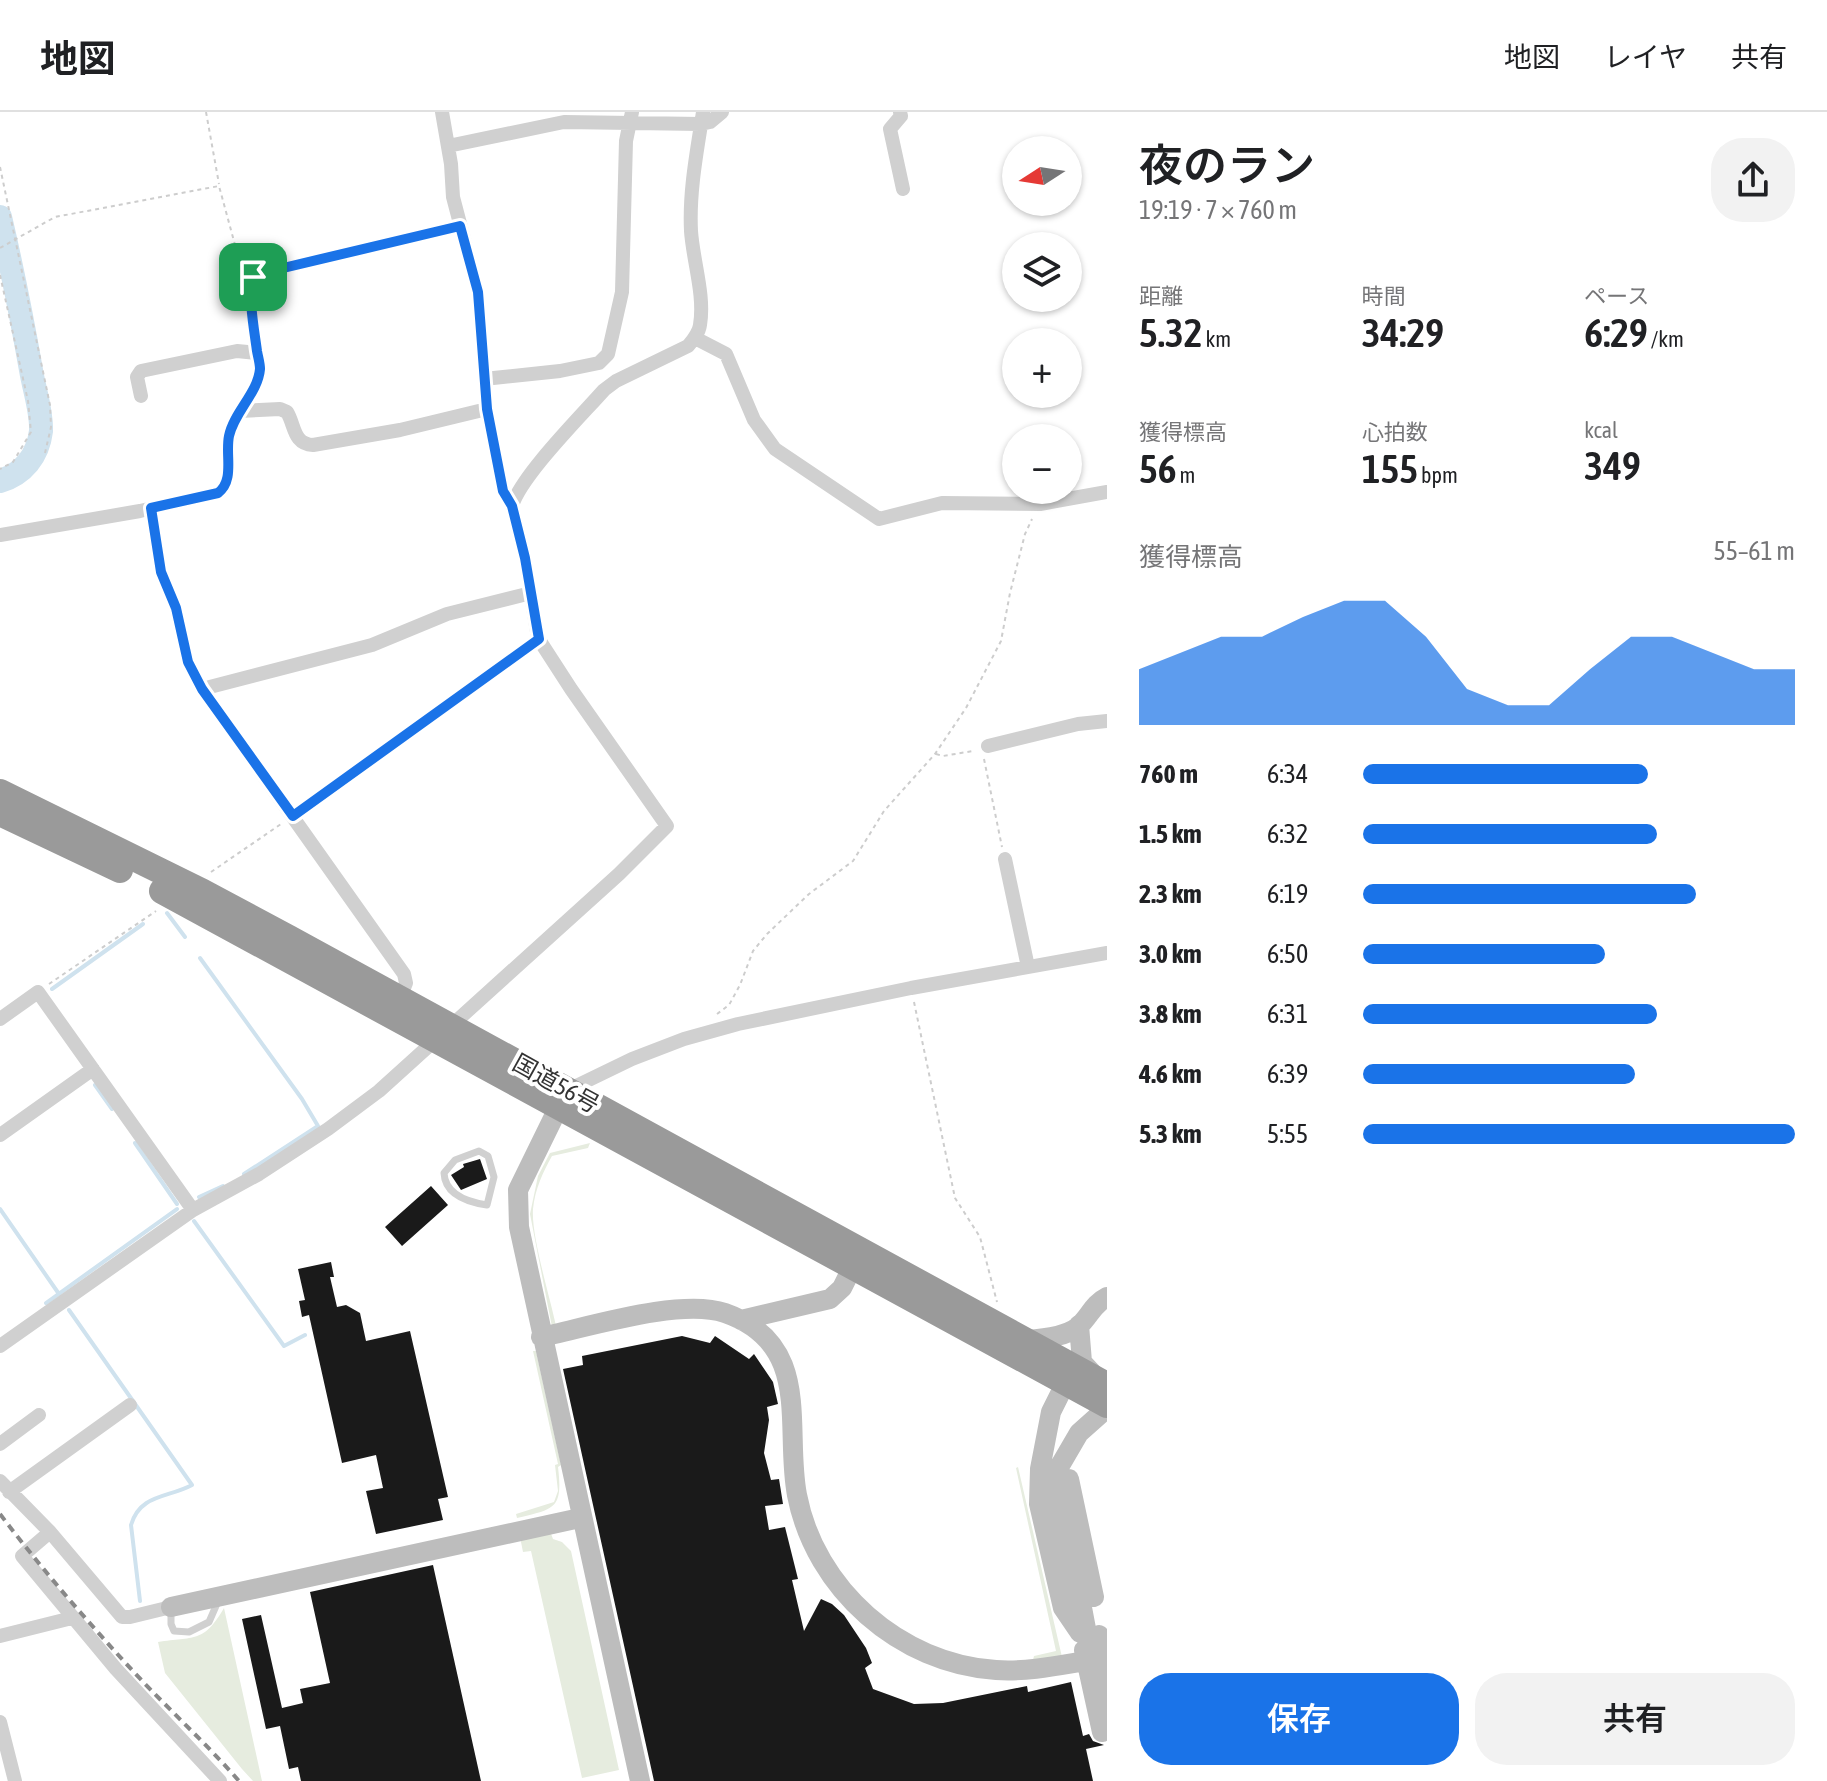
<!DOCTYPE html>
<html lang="ja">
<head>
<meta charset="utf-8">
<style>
  :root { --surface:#fff; --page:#f2f2f2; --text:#202124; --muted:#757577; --line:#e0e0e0; --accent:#1a73e8 }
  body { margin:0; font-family:"Asap Condensed","Noto Sans JP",sans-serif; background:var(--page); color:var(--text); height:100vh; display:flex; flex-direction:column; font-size:30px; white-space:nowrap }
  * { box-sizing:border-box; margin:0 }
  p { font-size:26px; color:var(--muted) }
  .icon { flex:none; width:44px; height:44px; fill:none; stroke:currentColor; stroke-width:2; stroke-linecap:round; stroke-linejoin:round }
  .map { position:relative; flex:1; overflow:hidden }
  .sheet { display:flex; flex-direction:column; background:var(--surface); width:720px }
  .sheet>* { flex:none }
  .needle { width:52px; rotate:258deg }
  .tools { position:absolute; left:1002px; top:24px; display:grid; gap:16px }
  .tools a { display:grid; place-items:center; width:80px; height:80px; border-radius:50%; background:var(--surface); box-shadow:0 2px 6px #0004; font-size:40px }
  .pin { position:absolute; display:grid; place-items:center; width:68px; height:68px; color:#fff; margin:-34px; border-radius:16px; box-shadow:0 4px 12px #0006 }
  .round { display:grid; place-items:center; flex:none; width:84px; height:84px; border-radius:32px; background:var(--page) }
  .summary { display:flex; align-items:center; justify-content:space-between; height:136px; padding:0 32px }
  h1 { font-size:44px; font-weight:600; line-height:60px }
  .metrics { display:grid; grid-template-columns:repeat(3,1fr); gap:12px; height:136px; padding:8px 32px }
  .metrics div { display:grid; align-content:center }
  .metrics b { font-size:40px; font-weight:600 }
  .metrics small { font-size:22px; font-weight:400 }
  .metrics p { font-size:22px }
  .chart { height:224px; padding:16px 32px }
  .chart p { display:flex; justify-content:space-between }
  .chart svg { width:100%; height:144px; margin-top:8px; fill:var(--accent); opacity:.7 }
  .primary-button { display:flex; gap:16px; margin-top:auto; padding:16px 32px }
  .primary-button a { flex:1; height:92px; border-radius:32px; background:var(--accent); color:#fff; font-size:32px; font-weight:600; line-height:92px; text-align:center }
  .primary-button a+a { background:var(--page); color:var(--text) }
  ul { padding:0 32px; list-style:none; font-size:26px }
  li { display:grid; grid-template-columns:128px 96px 1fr; align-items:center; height:60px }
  li i { height:20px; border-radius:10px; background:var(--accent) }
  header { display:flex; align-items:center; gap:48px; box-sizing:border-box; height:112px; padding:0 40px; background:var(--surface); border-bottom:2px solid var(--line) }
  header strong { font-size:38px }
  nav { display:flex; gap:44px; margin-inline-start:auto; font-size:28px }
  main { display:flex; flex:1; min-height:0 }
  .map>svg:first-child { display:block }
  .green { fill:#e6ecdf }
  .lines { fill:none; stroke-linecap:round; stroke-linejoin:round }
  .stream { stroke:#cfe2ee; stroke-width:4 }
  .river { stroke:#cfe2ee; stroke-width:24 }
  .building { fill:#1a1a1a }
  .path { stroke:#cdcdcd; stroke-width:2; stroke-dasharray:4 4; stroke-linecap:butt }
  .lane { stroke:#d0d0d0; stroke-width:7 }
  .street { stroke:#d0d0d0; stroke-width:14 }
  .secondary { stroke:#bdbdbd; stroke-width:20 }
  .highway { stroke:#9a9a9a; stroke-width:26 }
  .rail { stroke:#888; stroke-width:4; stroke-dasharray:8 6; stroke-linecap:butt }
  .route-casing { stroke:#fff; stroke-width:16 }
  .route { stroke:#1a73e8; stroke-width:10 }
  .labels { text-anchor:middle; stroke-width:8; stroke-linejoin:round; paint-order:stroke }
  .street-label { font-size:24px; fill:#333; stroke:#fff }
</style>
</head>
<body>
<header>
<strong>地図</strong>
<nav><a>地図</a><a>レイヤ</a><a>共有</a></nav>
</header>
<main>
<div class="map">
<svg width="1107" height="1669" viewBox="0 0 1107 1669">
  <rect width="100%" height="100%" fill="#fff"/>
  <path class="green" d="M590,1031L588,1036L552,1044C543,1060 535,1077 533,1097C531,1124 550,1185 556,1214L552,1215L530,1102L538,1064L550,1041Z
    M533,1239H536L561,1353L558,1355C563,1397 555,1397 517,1406L516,1402L554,1390L558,1379L555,1353L558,1352Z
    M1018,1355L1062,1545L1033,1548L1034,1544L1056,1539L1016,1356Z
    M550,1419L553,1427L562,1430L571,1439L619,1658L582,1666L531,1439L523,1440L520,1425Z
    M224,1496L262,1669H253L242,1657L165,1561L158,1530C194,1524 203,1532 224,1496Z"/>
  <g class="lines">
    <path class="stream" d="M167,801L185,825
      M200,846L302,987L318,1014L244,1062
      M52,877L143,812
      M95,973L112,997
      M135,1031L177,1092
      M199,1085L223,1074
      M0,1097L59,1182
      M194,1109L284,1234L305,1223
      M46,1191L177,1097
      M69,1198L192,1373C168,1386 140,1382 131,1413L140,1489"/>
    <path class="river" d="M0,105C12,156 22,207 31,258C34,277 42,300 41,319C38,344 23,362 0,369"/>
  </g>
  <path class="building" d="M480,1047L487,1067L461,1078L451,1063L464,1055L463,1052Z
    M431,1074L448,1093L402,1134L385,1115Z
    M331,1150L334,1165H330L337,1195L346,1193L360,1201L366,1229L410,1219L448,1385L438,1387L443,1408L376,1422L366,1379L383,1376L376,1343L342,1351L309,1203L302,1205L299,1189L305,1188L298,1157Z
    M682,1224L710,1231L715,1224L749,1247L754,1242L773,1270L778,1292L767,1295L769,1308L764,1341L771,1368L779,1367L783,1392L765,1394L769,1418L785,1415L798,1467L792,1468L804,1519L821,1487L832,1492L844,1503L866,1536L872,1551L865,1556L873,1577L914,1592L943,1591L1027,1574L1028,1580L1071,1570L1083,1624L1089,1622L1093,1629L1104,1633L1086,1637L1093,1669H654L563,1257L583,1253L582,1244Z
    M433,1453L481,1669H301L298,1655L289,1657L280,1614L266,1617L242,1507L261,1503L282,1596L303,1591L300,1577L330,1571L310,1480Z"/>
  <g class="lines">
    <path class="path" d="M206,0L219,72
      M0,55L50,293L51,315L45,341
      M0,136L55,105L219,74L241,155
      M0,163L28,289L31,320L13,350L0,357
      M936,642L943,644L973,639
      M984,647L1002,735
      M303,697L528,535
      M211,760L281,712
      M49,872L156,799
      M914,890L955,1086L980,1125L997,1190
      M717,902L729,893L740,873L753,839L767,822L809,782L853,749L884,699L935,642L966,596L1001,529L1010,481L1025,422L1032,407"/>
    <path class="lane" d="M479,1039L488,1044L494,1065L487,1093C467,1090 445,1083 444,1061L455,1048Z
      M171,1496V1512L174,1519L189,1520L209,1510L219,1487"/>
    <path class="street" d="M900,0L901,4L890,17L903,77
      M448,34L564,10L701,12L710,10L722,0
      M695,226L726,242L754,308L775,337L879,407L942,391L1040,392L1107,380
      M484,267L560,259L599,251L608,242L622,180L626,29L632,0
      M141,284L137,265L141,259L237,239L257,241
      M240,299L280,297L287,300C295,313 293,332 313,333L400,318L487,297
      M512,394C521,364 581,304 604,278L616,269L688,234C693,228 699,221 700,213C705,183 693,149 691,119C689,79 697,39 703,0
      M151,396L161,460L176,496L188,550L202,577L404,862L406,871L399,889
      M0,423L140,399L218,381C235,369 224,338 231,318C237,297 258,279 260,257C260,251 258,245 257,239C254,216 249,188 253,165L258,162L460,114
      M202,577L372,533L447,502L531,481
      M988,634L1078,612L1107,609
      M1005,747L1028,855
      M0,907L38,880L193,1098
      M568,978L632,947L684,927L738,912L911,876L1107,841
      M0,1023L93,957
      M0,1234L193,1098L259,1062L328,1017L379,979L619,762L667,714L571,577L538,526L525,446L512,394L503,379L487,297L478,180L453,85L451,52L442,0
      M0,1332L39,1303
      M0,1369L50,1420L122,1505H130L171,1495
      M9,1380L130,1293
      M50,1420L22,1444L116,1557L220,1669
      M0,1524L72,1506
      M0,1610L15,1669"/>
    <path class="secondary" d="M565,982L518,1078L519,1115L640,1669
      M741,1208L830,1187L842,1176L852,1156
      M1079,1213L1082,1250L1095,1264
      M541,1225C589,1215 680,1186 725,1201C814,1232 784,1315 797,1383C815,1477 900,1552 996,1558C1026,1560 1056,1554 1086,1549L1091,1545L1090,1538L1071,1437
      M1027,1228C1043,1227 1066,1225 1079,1214C1090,1204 1093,1192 1107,1185
      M1065,1272L1051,1300L1040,1357L1039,1392L1063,1496L1080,1521
      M1069,1367L1094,1485
      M1066,1455L1056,1392L1055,1373L1058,1357L1079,1321L1107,1296
      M171,1495L580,1406
      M1099,1523L1103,1543L1107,1589
      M1084,1538L1102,1620"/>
    <path class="highway" d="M0,680L203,780L289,826L1107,1273
      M0,701L120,758
      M162,779L1107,1293"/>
    <path class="rail" d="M0,1402C41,1456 86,1508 132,1558C167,1596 205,1630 239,1669"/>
  </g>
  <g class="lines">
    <g class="route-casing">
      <path id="route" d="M460,114L478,180L487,297L503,379L512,394L525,446L539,527L293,704L202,577L188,550L176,496L161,460L151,396L218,381C235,368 225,343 229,324C234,300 258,281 260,257C260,251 258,245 257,239C254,216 248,187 253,165L258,162Z"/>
    </g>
    <use href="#route" class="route"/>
  </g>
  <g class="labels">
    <g class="street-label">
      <text transform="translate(556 972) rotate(29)" y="8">国道56号</text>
    </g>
  </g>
</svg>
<div class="tools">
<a><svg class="needle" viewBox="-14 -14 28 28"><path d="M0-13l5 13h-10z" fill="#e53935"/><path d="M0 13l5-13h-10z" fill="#757577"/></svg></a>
<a><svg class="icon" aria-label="layers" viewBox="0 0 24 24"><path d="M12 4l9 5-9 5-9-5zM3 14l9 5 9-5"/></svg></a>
<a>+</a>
<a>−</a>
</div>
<div class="pin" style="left:253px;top:165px;background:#1e9e55"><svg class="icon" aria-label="arrive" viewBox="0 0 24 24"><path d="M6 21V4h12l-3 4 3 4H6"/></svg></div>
</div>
<section class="sheet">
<div class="summary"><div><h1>夜のラン</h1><p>19:19 · 7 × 760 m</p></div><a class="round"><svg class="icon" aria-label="share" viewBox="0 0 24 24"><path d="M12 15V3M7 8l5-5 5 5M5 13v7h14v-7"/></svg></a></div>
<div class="metrics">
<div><p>距離</p><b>5.32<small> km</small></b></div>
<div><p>時間</p><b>34:29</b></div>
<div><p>ペース</p><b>6:29<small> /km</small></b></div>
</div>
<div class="metrics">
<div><p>獲得標高</p><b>56<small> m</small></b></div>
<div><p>心拍数</p><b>155<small> bpm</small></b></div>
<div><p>kcal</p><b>349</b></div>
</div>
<div class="chart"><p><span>獲得標高</span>55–61 m</p>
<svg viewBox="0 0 160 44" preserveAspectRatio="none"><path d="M0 44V27L10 22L20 17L30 17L40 11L50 6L60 6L70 17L80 33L90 38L100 38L110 27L120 17L130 17L140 22L150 27L160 27V44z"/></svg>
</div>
<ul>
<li><b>760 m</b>6:34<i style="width:66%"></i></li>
<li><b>1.5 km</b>6:32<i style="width:68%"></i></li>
<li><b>2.3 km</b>6:19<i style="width:77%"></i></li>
<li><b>3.0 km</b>6:50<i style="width:56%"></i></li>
<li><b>3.8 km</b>6:31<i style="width:68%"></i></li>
<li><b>4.6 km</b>6:39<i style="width:63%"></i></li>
<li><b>5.3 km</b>5:55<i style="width:100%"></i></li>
</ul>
<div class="primary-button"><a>保存</a><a>共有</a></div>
</section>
</main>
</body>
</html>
